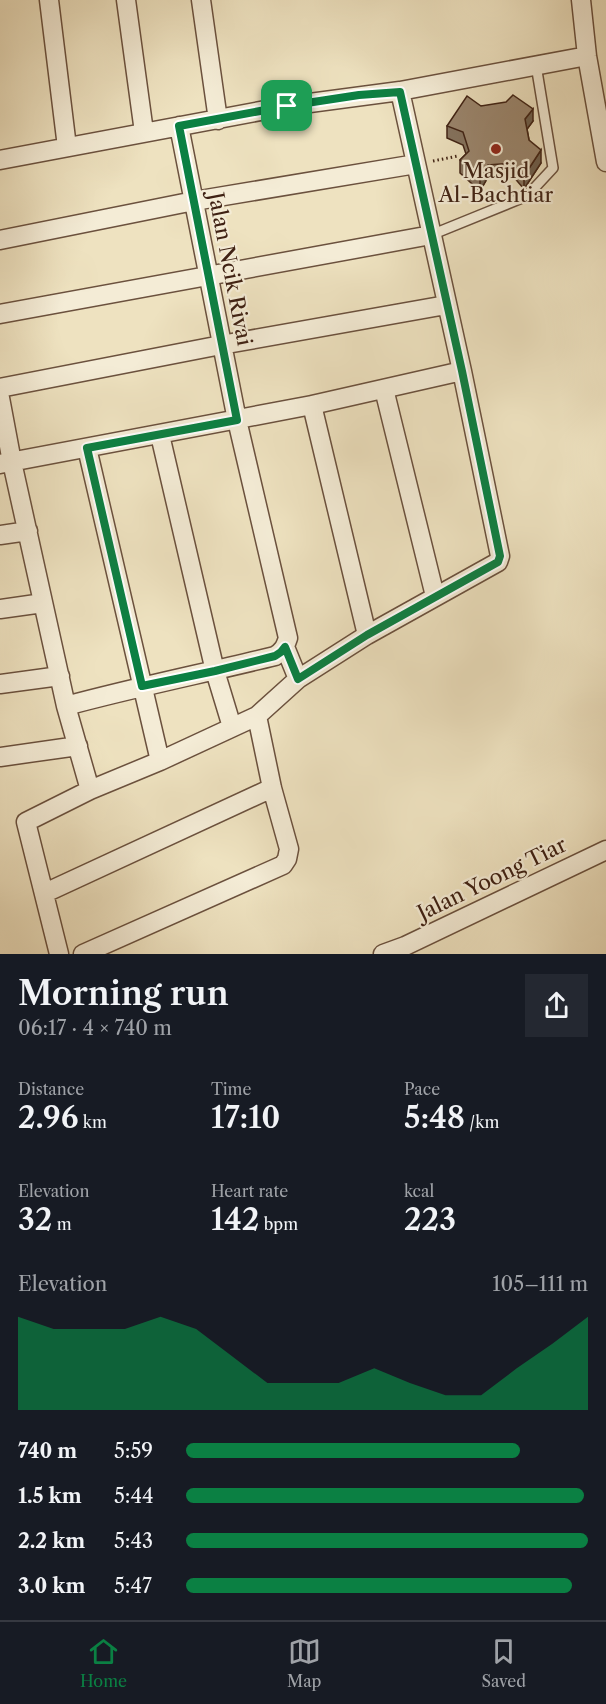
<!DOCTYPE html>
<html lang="en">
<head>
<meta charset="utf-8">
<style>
  :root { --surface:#171b24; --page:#242831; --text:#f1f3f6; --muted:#9ea1a6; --line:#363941; --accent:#0b8043 }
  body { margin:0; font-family:"Libre Caslon Text",serif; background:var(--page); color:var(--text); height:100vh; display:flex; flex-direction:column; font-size:22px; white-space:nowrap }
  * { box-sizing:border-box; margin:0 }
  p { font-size:20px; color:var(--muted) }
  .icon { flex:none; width:33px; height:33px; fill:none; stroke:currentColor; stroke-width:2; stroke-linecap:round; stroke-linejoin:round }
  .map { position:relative; height:954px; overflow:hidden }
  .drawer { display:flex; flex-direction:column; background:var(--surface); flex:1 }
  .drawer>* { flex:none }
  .pin { position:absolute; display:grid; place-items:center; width:51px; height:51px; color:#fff; margin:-26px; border-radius:12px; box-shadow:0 3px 9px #0006 }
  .round { display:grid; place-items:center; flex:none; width:63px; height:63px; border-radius:0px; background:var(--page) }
  .summary { display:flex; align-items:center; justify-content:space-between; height:102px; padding:0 18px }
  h1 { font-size:33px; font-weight:600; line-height:45px }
  .stats { display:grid; grid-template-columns:repeat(3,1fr); gap:9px; height:102px; padding:6px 18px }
  .stats div { display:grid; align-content:center }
  .stats b { font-size:30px; font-weight:600 }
  .stats small { font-size:16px; font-weight:400 }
  .stats p { font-size:16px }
  .chart { height:168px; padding:12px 18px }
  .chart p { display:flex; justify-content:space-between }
  .chart svg { width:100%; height:108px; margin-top:6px; fill:var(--accent); opacity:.7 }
  ul { padding:0 18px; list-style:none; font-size:20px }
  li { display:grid; grid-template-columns:96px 72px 1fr; align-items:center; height:45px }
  li i { height:15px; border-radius:8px; background:var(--accent) }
  .dock { display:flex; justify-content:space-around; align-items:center; height:84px; border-top:2px solid var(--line); background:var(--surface); font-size:16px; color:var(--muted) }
  .dock a { display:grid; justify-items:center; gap:3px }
  .dock .current { color:var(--accent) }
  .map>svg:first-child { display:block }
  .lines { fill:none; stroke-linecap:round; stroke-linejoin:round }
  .service-casing { stroke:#6b513e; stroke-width:12 }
  .minor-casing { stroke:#6b513e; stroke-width:21 }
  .path { stroke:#3f2113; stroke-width:3; stroke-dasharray:1.5 3; stroke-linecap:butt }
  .service { stroke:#f4ecd6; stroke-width:9 }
  .minor { stroke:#f4ecd6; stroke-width:18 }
  .wall { fill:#84725e; stroke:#3f2113; stroke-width:1.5 }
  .shaded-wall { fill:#6c5d4c; stroke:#3f2113; stroke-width:1.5 }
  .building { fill:#9a856d; stroke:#3f2113; stroke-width:1.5 }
  .route-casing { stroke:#fff; stroke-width:12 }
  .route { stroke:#0b8043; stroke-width:8 }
  .poi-dot { fill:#8f2418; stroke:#f4ecd6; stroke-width:2 }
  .labels { text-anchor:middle; stroke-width:4.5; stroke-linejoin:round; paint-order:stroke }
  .poi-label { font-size:21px; fill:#3f2113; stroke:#f4ecd6 }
  .street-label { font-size:21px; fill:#3f2113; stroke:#f4ecd6 }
</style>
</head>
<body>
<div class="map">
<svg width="606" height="954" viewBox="0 0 606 954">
  <rect width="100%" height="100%" fill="#eee2c0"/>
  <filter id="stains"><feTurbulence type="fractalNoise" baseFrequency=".00333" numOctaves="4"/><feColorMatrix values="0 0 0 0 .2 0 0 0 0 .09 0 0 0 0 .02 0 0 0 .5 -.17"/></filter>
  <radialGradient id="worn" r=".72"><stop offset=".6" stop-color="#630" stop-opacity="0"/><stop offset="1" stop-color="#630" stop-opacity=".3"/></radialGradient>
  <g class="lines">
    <g class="service-casing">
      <path id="service" d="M431,235L527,196L553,168L536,65"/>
    </g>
    <g class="minor-casing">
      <path id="minor" d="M49,0L67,147
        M126,0L144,132
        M201,0L218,120
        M581,0L587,56L606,162
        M0,160L287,106L400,91L587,56
        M0,240L194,201L416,164
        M0,314L431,235
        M0,388L221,345L446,305
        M384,389L435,596
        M0,398L12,462L66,706L90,790
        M312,405L367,635
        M160,435L215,671L232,727
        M87,448L160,761
        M0,464L312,405L462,371
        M0,535L28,531
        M0,609L43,603
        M285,647L298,679
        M0,684L60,676
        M66,706C136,687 206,673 275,656C283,651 285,647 288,638L237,420L179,126
        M0,757L78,746
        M45,893L272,788
        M59,954L26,822L90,790L160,761L257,716L298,679L367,635L498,562L500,556L462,371L400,91
        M83,954L283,865L287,859L289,849L272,788L257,716
        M383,954L405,946L606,850"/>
    </g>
    <path class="path" d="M433,161L458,156"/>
    <use href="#service" class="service"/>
    <use href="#minor" class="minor"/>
  </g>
  <path class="wall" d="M481,106L533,121L527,129L529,140L541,163L524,189L512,175L488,177L480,191L460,173V160L466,154L463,145L447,138V126Z"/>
  <path class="shaded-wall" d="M533,109V121L525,132V119Z
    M541,150V163L524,189V176Z
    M488,165V177L480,191V178Z"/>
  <path class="building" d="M513,95L533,109L525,119L529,140L541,150L524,176L512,163L488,165L480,178L460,160L469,151L463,132L447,126L467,96L481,106L506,102Z"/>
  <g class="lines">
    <g class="route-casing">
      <path id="route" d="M400,92L462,371L500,556L498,562L367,635L298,679L285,647L281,652L275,656L215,671L142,686L87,448L237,420L179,126L287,106L359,95Z"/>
    </g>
    <use href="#route" class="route"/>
  </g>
  <circle class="poi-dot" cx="496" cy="149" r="6"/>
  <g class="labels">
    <g class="poi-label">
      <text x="496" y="178">Masjid<tspan x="496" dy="24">Al-Bachtiar</tspan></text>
    </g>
    <g class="street-label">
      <text transform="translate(230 269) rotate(79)" y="7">Jalan Ncik Rivai</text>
      <text transform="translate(492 879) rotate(-26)" y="7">Jalan Yoong Tiar</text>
    </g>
  </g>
  <rect width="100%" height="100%" filter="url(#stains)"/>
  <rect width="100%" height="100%" fill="url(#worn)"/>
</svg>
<div class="pin" style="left:287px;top:106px;background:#1e9e55"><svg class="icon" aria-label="arrive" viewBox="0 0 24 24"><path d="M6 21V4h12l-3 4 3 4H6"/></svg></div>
</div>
<section class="drawer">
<div class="summary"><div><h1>Morning run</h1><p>06:17 · 4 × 740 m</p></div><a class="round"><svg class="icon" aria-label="share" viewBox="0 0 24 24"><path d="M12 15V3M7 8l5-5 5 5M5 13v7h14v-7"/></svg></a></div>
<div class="stats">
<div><p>Distance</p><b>2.96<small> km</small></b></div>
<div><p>Time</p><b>17:10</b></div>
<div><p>Pace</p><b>5:48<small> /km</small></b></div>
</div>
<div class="stats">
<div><p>Elevation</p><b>32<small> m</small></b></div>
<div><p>Heart rate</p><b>142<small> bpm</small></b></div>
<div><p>kcal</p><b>223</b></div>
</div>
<div class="chart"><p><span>Elevation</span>105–111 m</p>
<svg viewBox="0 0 160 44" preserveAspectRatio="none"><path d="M0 44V6L10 11L20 11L30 11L40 6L50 11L60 22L70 33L80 33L90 33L100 27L110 33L120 38L130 38L140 27L150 17L160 6V44z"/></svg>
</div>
<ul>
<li><b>740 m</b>5:59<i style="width:83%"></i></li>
<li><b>1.5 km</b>5:44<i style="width:99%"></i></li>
<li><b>2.2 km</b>5:43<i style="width:100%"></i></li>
<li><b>3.0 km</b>5:47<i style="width:96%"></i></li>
</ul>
</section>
<nav class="dock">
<a class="current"><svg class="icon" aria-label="home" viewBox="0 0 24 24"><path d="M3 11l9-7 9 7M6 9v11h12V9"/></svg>Home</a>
<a><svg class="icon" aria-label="map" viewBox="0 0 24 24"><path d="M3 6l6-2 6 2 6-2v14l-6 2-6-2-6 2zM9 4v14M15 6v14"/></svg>Map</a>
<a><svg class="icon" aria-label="saved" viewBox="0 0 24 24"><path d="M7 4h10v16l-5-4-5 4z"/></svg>Saved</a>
</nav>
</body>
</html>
